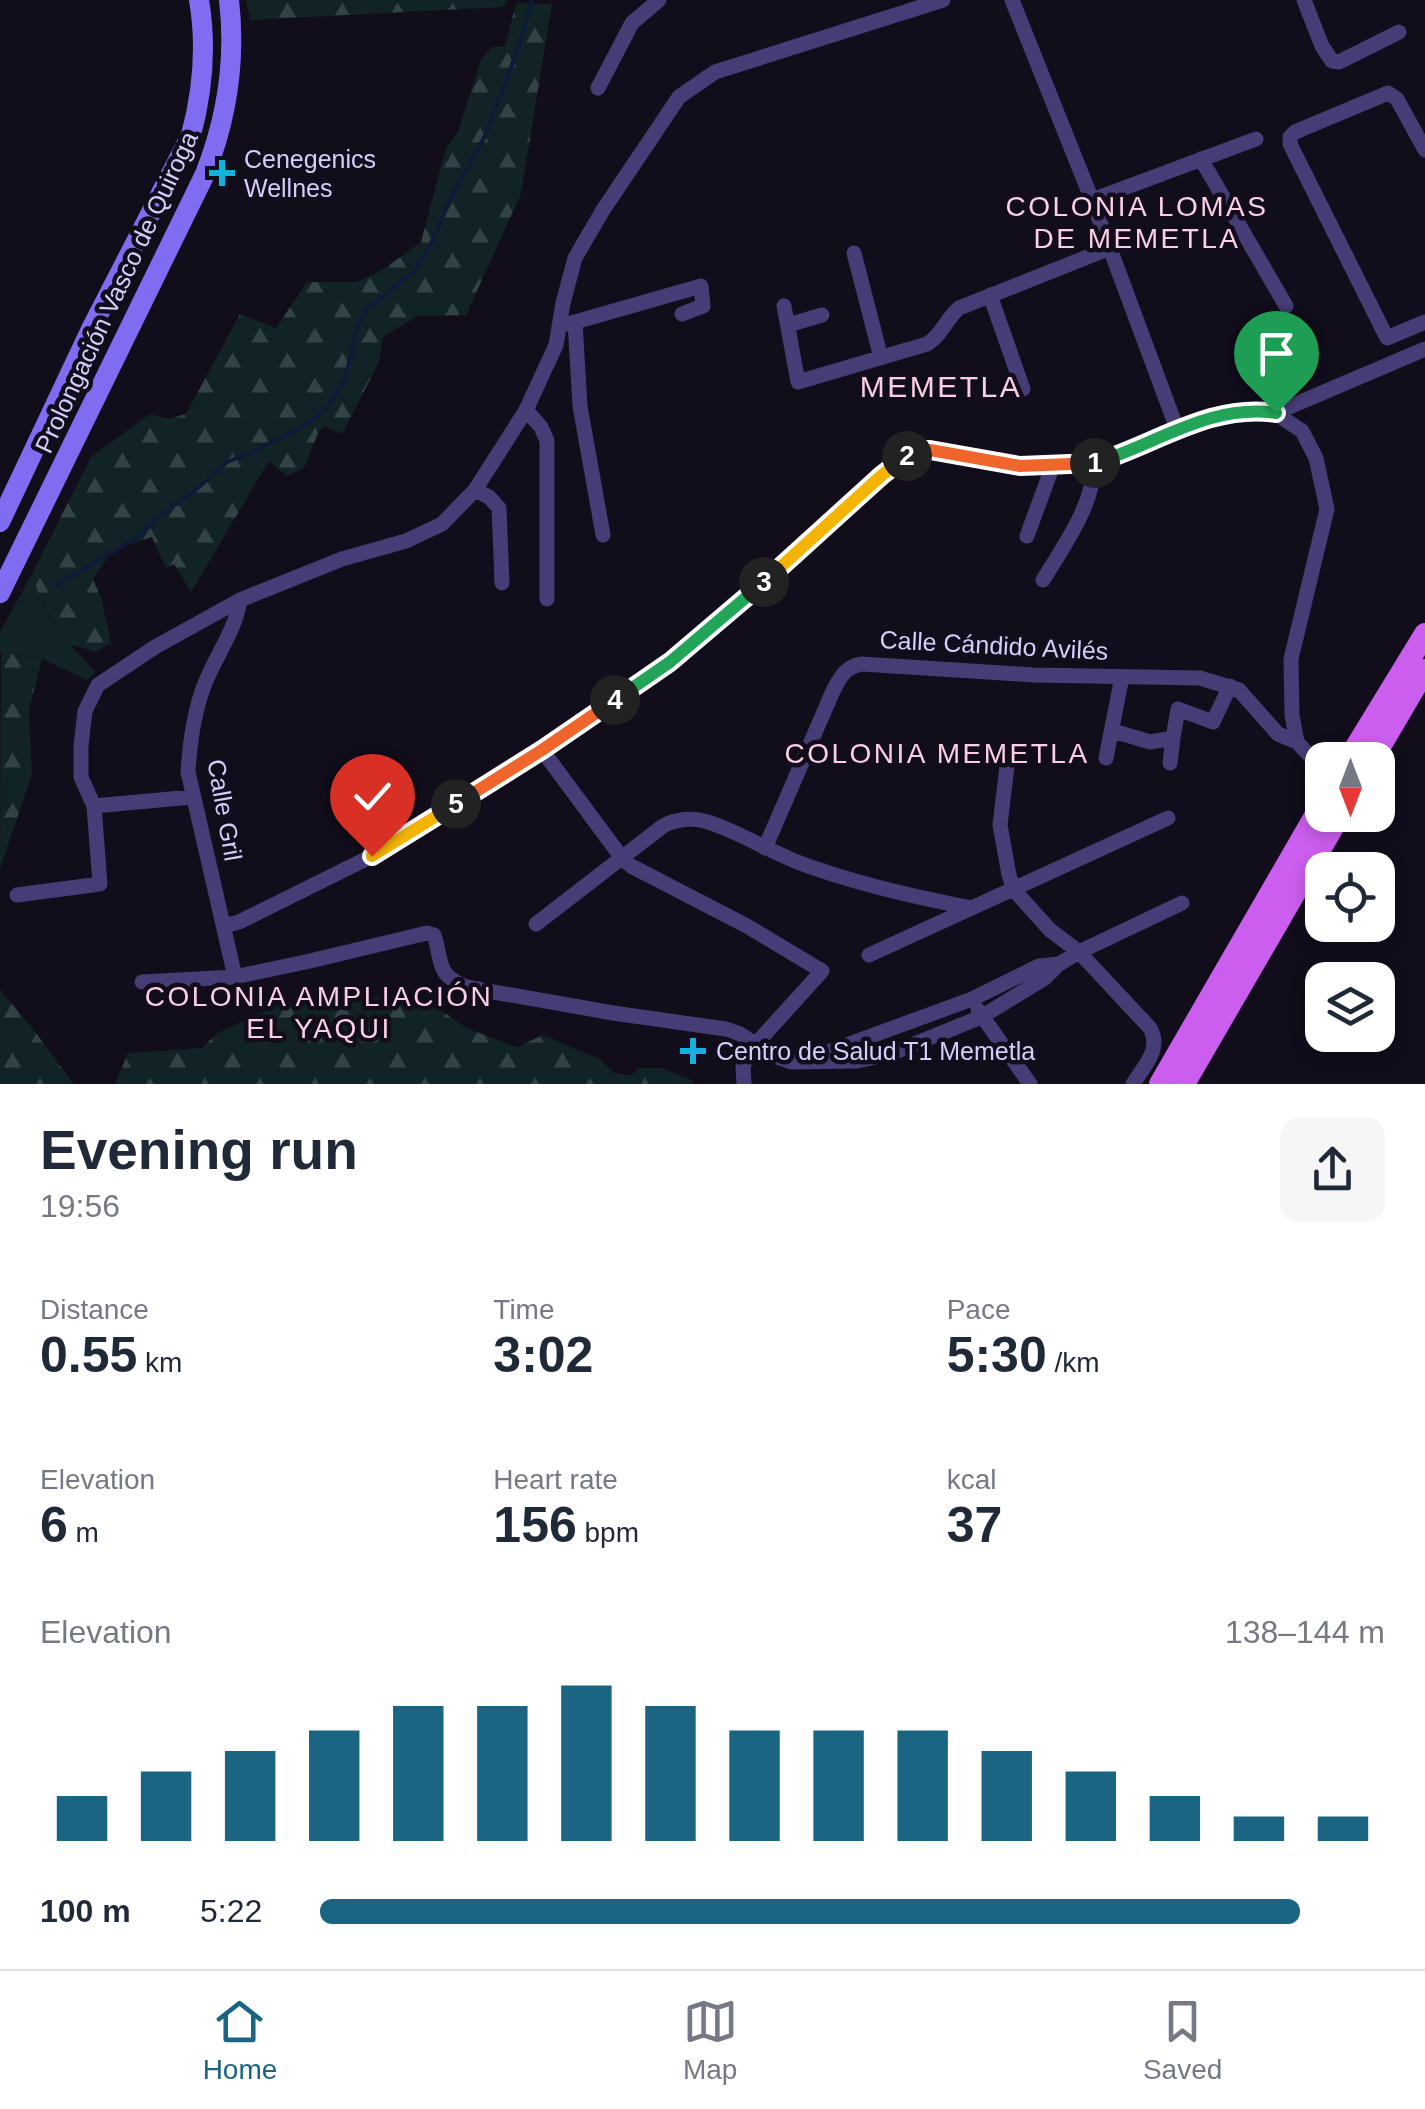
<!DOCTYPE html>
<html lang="en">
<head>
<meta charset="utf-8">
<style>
  :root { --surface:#fff; --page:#f6f6f7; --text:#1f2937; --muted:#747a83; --line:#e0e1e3; --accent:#1a6682 }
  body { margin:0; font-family:Arial,sans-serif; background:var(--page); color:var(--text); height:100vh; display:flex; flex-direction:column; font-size:38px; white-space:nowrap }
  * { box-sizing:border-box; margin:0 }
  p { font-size:32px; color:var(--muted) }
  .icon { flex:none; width:55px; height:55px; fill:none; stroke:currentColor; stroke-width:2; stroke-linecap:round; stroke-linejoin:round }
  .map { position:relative; height:1084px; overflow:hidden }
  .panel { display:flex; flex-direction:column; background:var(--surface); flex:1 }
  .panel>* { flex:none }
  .needle { width:65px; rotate:180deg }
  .buttons { position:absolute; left:1305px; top:742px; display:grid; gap:20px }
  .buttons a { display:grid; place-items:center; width:90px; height:90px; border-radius:20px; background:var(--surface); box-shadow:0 5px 15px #0003; font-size:50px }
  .pin { position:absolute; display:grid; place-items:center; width:85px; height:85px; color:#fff; margin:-102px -42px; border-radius:50% 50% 50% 0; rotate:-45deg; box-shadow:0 0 10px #0007 }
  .pin .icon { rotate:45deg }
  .km { position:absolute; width:50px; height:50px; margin:-25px; border-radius:50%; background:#222; color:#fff; font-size:28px; line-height:50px; text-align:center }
  .round { display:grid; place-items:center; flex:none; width:105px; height:105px; border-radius:20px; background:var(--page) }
  .summary { display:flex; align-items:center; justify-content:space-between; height:170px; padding:0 40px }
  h1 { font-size:55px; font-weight:600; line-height:75px }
  .figures { display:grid; grid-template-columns:repeat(3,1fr); gap:15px; height:170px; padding:10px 40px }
  .figures div { display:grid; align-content:center }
  .figures b { font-size:50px; font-weight:600 }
  .figures small { font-size:28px; font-weight:400 }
  .figures p { font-size:28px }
  .chart { height:280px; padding:20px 40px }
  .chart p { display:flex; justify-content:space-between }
  .chart svg { width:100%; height:180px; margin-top:10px; stroke:var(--accent); stroke-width:6 }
  ul { padding:0 40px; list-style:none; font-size:32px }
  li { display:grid; grid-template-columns:160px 120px 1fr; align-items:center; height:75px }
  li i { height:25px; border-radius:12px; background:var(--accent) }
  .tabs { display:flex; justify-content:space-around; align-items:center; height:140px; border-top:2px solid var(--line); background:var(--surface); font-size:28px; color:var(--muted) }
  .tabs a { display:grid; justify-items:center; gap:5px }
  .tabs .selected { color:var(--accent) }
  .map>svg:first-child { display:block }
  .green { fill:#112324 }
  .forest { fill:url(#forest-firs) }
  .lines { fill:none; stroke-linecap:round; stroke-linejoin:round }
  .stream { stroke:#0f1938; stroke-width:4 }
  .street { stroke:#463c76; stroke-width:15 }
  .secondary { stroke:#806cf1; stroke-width:20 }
  .primary { stroke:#cb5eef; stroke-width:22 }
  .split-1-casing { stroke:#fff; stroke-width:20 }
  .split-2-casing { stroke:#fff; stroke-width:20 }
  .split-3-casing { stroke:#fff; stroke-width:20 }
  .split-4-casing { stroke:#fff; stroke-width:20 }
  .split-5-casing { stroke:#fff; stroke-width:20 }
  .split-6-casing { stroke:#fff; stroke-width:20 }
  .split-1 { stroke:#22a559; stroke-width:12 }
  .split-2 { stroke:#f0652b; stroke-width:12 }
  .split-3 { stroke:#f5b400; stroke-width:12 }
  .split-4 { stroke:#22a559; stroke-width:12 }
  .split-5 { stroke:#f0652b; stroke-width:12 }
  .split-6 { stroke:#f5b400; stroke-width:12 }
  .poi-dot { fill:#15b0dd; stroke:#110d1b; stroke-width:4 }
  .labels { text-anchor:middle; stroke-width:9; stroke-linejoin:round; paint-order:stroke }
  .poi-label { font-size:25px; fill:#d7ccfa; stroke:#110d1b; text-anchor:start }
  .street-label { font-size:25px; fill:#d7ccfa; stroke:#110d1b }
  .neighbourhood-label { font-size:28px; letter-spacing:2.5px; fill:#facee4; stroke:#110d1b }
  .quarter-label { font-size:30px; letter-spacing:2.5px; fill:#facee4; stroke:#110d1b }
</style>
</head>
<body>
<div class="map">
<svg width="1425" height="1084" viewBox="0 0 1425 1084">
  <defs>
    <pattern id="forest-firs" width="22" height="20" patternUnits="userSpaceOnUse" patternTransform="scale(2.5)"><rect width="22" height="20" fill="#112324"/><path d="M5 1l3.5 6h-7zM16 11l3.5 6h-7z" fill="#334245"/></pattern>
  </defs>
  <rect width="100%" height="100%" fill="#110d1b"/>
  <path class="green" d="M33,572C43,614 67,642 96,672L87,680L42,659L0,652V632Z"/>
  <path class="forest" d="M246,0H507L503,7L250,20Z
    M516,3L552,4L521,194L466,315L417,316L383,337L379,362L342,434L324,426L318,433L304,468L287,476L269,461L191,592L174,564L166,568L152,537L113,549L93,579L102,601L111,643L95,652L67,643L38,593L33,572L91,457L150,414L169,419L186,414L240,314L276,328L307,282H357L381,271L421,242L446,148L458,132L481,60L492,47L505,46Z
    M1,652L42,659L29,710L32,774L0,869Z
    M0,990L30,1025L74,1084H0Z
    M398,995L432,1004L466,1028L517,1047L543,1035L599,1059L614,1073L631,1075L639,1068H663L693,1081V1084H115L128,1053L202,1048L217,1033L278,1006Z"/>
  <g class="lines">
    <path class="stream" d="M55,586L138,537L164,512L191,494L227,462L254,451L308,424L327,407L344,383L359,323L367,308L415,271L430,246L449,202L486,134L519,46L532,0"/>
    <path class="street" d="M1012,0L1092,200L1177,429
      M1304,0L1322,46L1332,61L1339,62L1399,32
      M598,88L632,23L659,0
      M1425,150L1397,99L1388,93L1295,132L1290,137V144L1387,338L1425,322
      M1201,159L1286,306
      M1092,200L1256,139
      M854,253L881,358
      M990,295L1023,389
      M784,306L798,382L927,344C942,335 946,319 959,308L1110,248
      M575,322L580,406L603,535
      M568,324L701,286L703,306L682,314
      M788,325L822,315
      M526,410L541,427L547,441V599
      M1275,413L1425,349
      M475,490L489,497L499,508L502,583
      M1027,536L1053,465
      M1043,580C1065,544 1093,506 1095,462
      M1113,731L1150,742L1173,738L1178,709L1213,722L1230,686
      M1009,749L1000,825L1009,875L1014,890L1050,930L1079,952L1150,1028C1162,1049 1144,1066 1133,1084
      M542,750L622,858L631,866L747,926L822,971L755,1045L743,1066L744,1084
      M1106,758L1122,677
      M1170,763L1173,738
      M94,806L192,797
      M765,848L833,691C841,676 845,667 862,664L1034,675L1200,678L1239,690L1278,734L1297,742
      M17,895L100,884L94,806L81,777V746L85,711L98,685L155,647L240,600L342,559L406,541L442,524L475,490L526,410L556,345L563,303L575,258L603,210L679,97L715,72L943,0
      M536,924L663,826C676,819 693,817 708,822C739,832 769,851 800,863C856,884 914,897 972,908
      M224,926L239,922L372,856L542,750L670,662L905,458L918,450H931L1020,466L1095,462L1212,417L1255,410L1275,413L1302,431L1316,458L1327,509L1291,659L1292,715L1297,742L1322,769
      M869,955L1168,818
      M235,977L188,772C190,739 195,702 210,672C221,648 236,627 240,600
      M142,982L235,977L310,961L427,933L434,935C443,962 435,974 466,987L613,1013L726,1029L740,1034L774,1056L791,1062L857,1061L890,1054L981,1017L1045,978L1059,964L1079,952L1182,903
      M978,1010L1030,1084
      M814,1057L972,999L1039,966L1059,964"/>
    <path class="secondary" d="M0,522L92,327L191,135C203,90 207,47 199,0
      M0,593L205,174C227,118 236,60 229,0"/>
    <path class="primary" d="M1348,760L1425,634
      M1372,760L1425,670
      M1160,1084L1322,804
      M1184,1084L1340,815"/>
  </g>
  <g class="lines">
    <g class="split-1-casing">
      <path id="split-1" d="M1095,463C1155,445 1210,403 1276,413"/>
    </g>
    <g class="split-2-casing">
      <path id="split-2" d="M907,456L918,450H930L1020,466L1095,463"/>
    </g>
    <g class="split-3-casing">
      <path id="split-3" d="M764,582L882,475L907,456"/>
    </g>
    <g class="split-4-casing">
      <path id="split-4" d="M615,700L670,662L764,582"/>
    </g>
    <g class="split-5-casing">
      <path id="split-5" d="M456,804L542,750L615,700"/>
    </g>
    <g class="split-6-casing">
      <path id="split-6" d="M372,856L456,804"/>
    </g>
    <use href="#split-1" class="split-1"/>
    <use href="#split-2" class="split-2"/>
    <use href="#split-3" class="split-3"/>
    <use href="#split-4" class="split-4"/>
    <use href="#split-5" class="split-5"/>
    <use href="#split-6" class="split-6"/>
  </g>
  <g class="poi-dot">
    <path d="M217 158h10v10h10v10h-10v10h-10v-10h-10v-10h10z"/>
    <path d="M688 1036h10v10h10v10h-10v10h-10v-10h-10v-10h10z"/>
  </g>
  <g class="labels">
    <g class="poi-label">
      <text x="244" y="168">Cenegenics<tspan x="244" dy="29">Wellnes</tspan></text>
      <text x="716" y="1060">Centro de Salud T1 Memetla</text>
    </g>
    <g class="street-label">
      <text transform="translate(116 292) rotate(-65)" y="9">Prolongación Vasco de Quiroga</text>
      <text transform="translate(994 645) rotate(3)" y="9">Calle Cándido Avilés</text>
      <text transform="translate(225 810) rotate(80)" y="9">Calle Gril</text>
    </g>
    <g class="neighbourhood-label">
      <text x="1137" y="216">COLONIA LOMAS<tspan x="1137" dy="32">DE MEMETLA</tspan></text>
      <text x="937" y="763">COLONIA MEMETLA</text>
      <text x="319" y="1006">COLONIA AMPLIACIÓN<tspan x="319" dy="32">EL YAQUI</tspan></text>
    </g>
    <g class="quarter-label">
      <text x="941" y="397">MEMETLA</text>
    </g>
  </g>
</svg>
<div class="buttons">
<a><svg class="needle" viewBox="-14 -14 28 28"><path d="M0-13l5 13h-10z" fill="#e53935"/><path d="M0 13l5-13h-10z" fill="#747a83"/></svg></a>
<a><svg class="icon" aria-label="locate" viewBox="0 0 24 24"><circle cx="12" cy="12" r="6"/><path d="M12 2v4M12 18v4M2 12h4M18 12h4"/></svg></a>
<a><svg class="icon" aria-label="layers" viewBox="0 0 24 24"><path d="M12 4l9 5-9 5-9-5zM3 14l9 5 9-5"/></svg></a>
</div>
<div class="pin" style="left:1276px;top:413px;background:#1e9e55"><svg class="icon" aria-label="arrive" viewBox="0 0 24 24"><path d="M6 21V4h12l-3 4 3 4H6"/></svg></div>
<div class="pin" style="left:372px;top:856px;background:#d93025"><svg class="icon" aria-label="check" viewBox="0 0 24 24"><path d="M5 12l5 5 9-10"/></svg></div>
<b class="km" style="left:1095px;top:463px">1</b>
<b class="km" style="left:907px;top:456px">2</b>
<b class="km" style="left:764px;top:582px">3</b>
<b class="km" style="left:615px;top:700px">4</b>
<b class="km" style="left:456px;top:804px">5</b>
</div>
<section class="panel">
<div class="summary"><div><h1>Evening run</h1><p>19:56</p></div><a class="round"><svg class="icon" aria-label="share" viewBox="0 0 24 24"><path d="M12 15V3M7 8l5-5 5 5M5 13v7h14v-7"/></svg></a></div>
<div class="figures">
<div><p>Distance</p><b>0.55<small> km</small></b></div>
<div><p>Time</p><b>3:02</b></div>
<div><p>Pace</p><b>5:30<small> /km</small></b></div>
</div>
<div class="figures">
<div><p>Elevation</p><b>6<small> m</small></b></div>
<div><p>Heart rate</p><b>156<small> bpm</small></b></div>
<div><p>kcal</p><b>37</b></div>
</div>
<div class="chart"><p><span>Elevation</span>138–144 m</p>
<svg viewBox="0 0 160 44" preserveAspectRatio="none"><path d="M5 44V33M15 44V27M25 44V22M35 44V17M45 44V11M55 44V11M65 44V6M75 44V11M85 44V17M95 44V17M105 44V17M115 44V22M125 44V27M135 44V33M145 44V38M155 44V38"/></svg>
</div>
<ul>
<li><b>100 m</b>5:22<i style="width:92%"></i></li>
</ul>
</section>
<nav class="tabs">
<a class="selected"><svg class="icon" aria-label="home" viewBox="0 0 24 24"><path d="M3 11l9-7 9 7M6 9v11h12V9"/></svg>Home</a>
<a><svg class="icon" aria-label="map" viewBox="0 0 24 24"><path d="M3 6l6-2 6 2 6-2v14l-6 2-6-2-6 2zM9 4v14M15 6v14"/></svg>Map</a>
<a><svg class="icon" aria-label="saved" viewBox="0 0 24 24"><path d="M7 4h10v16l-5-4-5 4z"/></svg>Saved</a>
</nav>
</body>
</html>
